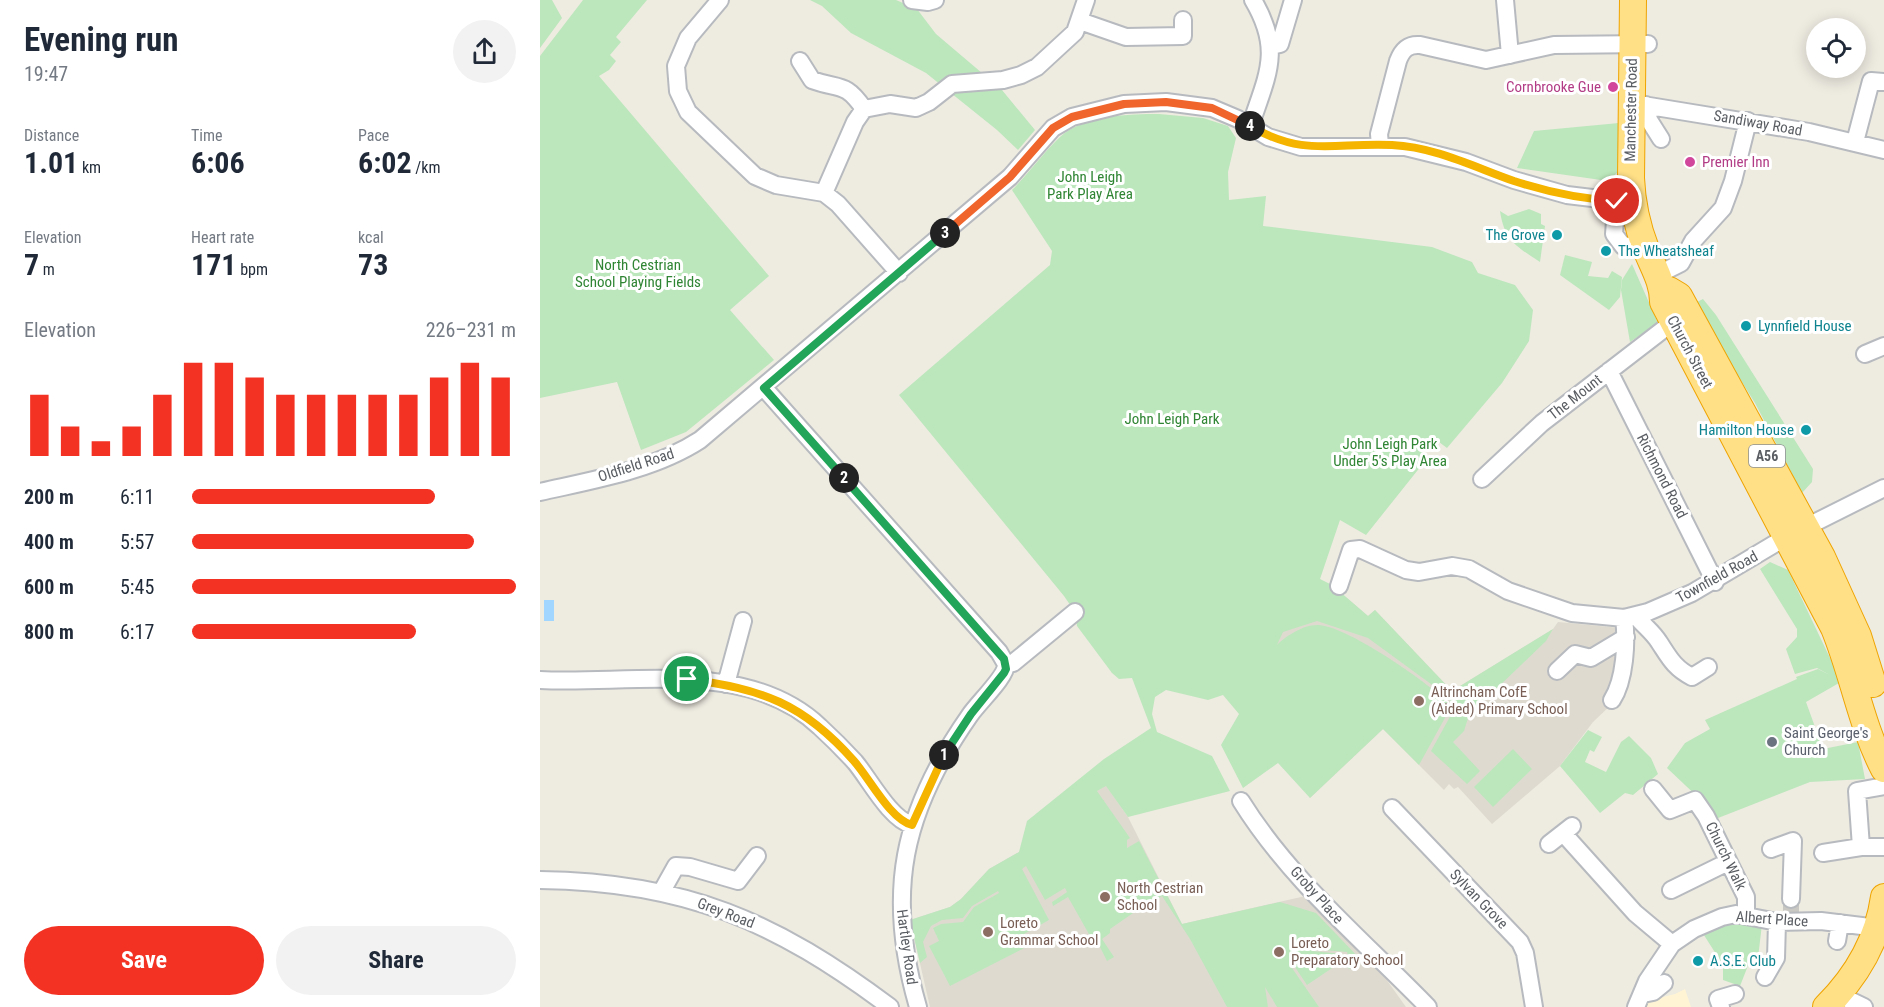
<!DOCTYPE html>
<html lang="en">
<head>
<meta charset="utf-8">
<style>
  :root { --surface:#fff; --page:#f2f2f3; --text:#1f2937; --muted:#747a83; --accent:#f33223 }
  body { margin:0; font-family:"Roboto Condensed",sans-serif; background:var(--page); color:var(--text); height:100vh; display:flex; flex-direction:column; font-size:22px; white-space:nowrap }
  * { box-sizing:border-box; margin:0 }
  p { font-size:20px; color:var(--muted) }
  .icon { flex:none; width:33px; height:33px; fill:none; stroke:currentColor; stroke-width:2; stroke-linecap:round; stroke-linejoin:round }
  .map { position:relative; flex:1; overflow:hidden }
  .drawer { display:flex; flex-direction:column; background:var(--surface); width:540px }
  .drawer>* { flex:none }
  .controls { position:absolute; left:1266px; top:18px; display:grid; gap:12px }
  .controls a { display:grid; place-items:center; width:60px; height:60px; border-radius:50%; background:var(--surface); box-shadow:0 3px 15px #0003; font-size:30px }
  .pin { position:absolute; display:grid; place-items:center; width:51px; height:51px; color:#fff; margin:-26px; border:3px solid #fff; border-radius:50%; box-shadow:0 2px 6px #0007 }
  .km { position:absolute; width:30px; height:30px; margin:-15px; border-radius:50%; background:#222; color:#fff; font-size:16px; line-height:30px; text-align:center }
  .round { display:grid; place-items:center; flex:none; width:63px; height:63px; border-radius:32px; background:var(--page) }
  .summary { display:flex; align-items:center; justify-content:space-between; height:102px; padding:0 24px }
  h1 { font-size:33px; font-weight:700; line-height:45px }
  .figures { display:grid; grid-template-columns:repeat(3,1fr); gap:9px; height:102px; padding:6px 24px }
  .figures div { display:grid; align-content:center }
  .figures b { font-size:30px; font-weight:700 }
  .figures small { font-size:16px; font-weight:400 }
  .figures p { font-size:16px }
  .chart { height:168px; padding:12px 24px }
  .chart p { display:flex; justify-content:space-between }
  .chart svg { width:100%; height:108px; margin-top:6px; stroke:var(--accent); stroke-width:6 }
  .action { display:flex; gap:12px; margin-top:auto; padding:12px 24px }
  .action a { flex:1; height:69px; border-radius:36px; background:var(--accent); color:#fff; font-size:24px; font-weight:700; line-height:69px; text-align:center }
  .action a+a { background:var(--page); color:var(--text) }
  ul { padding:0 24px; list-style:none; font-size:20px }
  li { display:grid; grid-template-columns:96px 72px 1fr; align-items:center; height:45px }
  li i { height:15px; border-radius:8px; background:var(--accent) }
  main { display:flex; flex:1; min-height:0 }
  .map>svg:first-child { display:block }
  .commercial { fill:#fff5d5 }
  .education { fill:#dedad0 }
  .green { fill:#bce7bc }
  .water { fill:#a0d6ff }
  .lines { fill:none; stroke-linecap:round; stroke-linejoin:round }
  .minor-tunnel { stroke:#c9c8c2; stroke-width:16; stroke-dasharray:16 8; stroke-linecap:butt }
  .minor-casing { stroke:#b7babf; stroke-width:20 }
  .highway-casing { stroke:#efa400; stroke-width:28 }
  .minor { stroke:#fff; stroke-width:16 }
  .highway { stroke:#ffe087; stroke-width:26 }
  .split-1-casing { stroke:#fff; stroke-width:12 }
  .split-2-casing { stroke:#fff; stroke-width:12 }
  .split-3-casing { stroke:#fff; stroke-width:12 }
  .split-4-casing { stroke:#fff; stroke-width:12 }
  .split-5-casing { stroke:#fff; stroke-width:12 }
  .split-1 { stroke:#f5b400; stroke-width:8 }
  .split-2 { stroke:#22a559; stroke-width:8 }
  .split-3 { stroke:#22a559; stroke-width:8 }
  .split-4 { stroke:#f0652b; stroke-width:8 }
  .split-5 { stroke:#f5b400; stroke-width:8 }
  .hotel-dot { fill:#d1479c; stroke:#fff; stroke-width:2 }
  .culture-dot { fill:#0f9aa8; stroke:#fff; stroke-width:2 }
  .education-dot { fill:#8d6e63; stroke:#fff; stroke-width:2 }
  .worship-dot { fill:#6b7280; stroke:#fff; stroke-width:2 }
  .labels { text-anchor:middle; stroke-width:6; stroke-linejoin:round; paint-order:stroke }
  .shield { fill:#fff; stroke:#8c8e92; stroke-width:1.5 }
  .shield-label { font-size:14px; font-weight:bold; fill:#5a5e63 }
  .hotel-label { font-size:15px; fill:#b23c85; stroke:#fff; text-anchor:end }
  .street-label { font-size:15px; fill:#5a5e63; stroke:#fff }
  .park-label { font-size:15px; fill:#2f8533; stroke:#fff }
  .culture-label { font-size:15px; fill:#0d838f; stroke:#fff; text-anchor:start }
  .education-label { font-size:15px; fill:#785e54; stroke:#fff; text-anchor:start }
  .worship-label { font-size:15px; fill:#5b616d; stroke:#fff; text-anchor:start }
</style>
</head>
<body>
<main>
<section class="drawer">
<div class="summary"><div><h1>Evening run</h1><p>19:47</p></div><a class="round"><svg class="icon" aria-label="share" viewBox="0 0 24 24"><path d="M12 15V3M7 8l5-5 5 5M5 13v7h14v-7"/></svg></a></div>
<div class="figures">
<div><p>Distance</p><b>1.01<small> km</small></b></div>
<div><p>Time</p><b>6:06</b></div>
<div><p>Pace</p><b>6:02<small> /km</small></b></div>
</div>
<div class="figures">
<div><p>Elevation</p><b>7<small> m</small></b></div>
<div><p>Heart rate</p><b>171<small> bpm</small></b></div>
<div><p>kcal</p><b>73</b></div>
</div>
<div class="chart"><p><span>Elevation</span>226–231 m</p>
<svg viewBox="0 0 160 44" preserveAspectRatio="none"><path d="M5 44V19M15 44V32M25 44V38M35 44V32M45 44V19M55 44V6M65 44V6M75 44V12M85 44V19M95 44V19M105 44V19M115 44V19M125 44V19M135 44V12M145 44V6M155 44V12"/></svg>
</div>
<ul>
<li><b>200 m</b>6:11<i style="width:75%"></i></li>
<li><b>400 m</b>5:57<i style="width:87%"></i></li>
<li><b>600 m</b>5:45<i style="width:100%"></i></li>
<li><b>800 m</b>6:17<i style="width:69%"></i></li>
</ul>
<div class="action"><a>Save</a><a>Share</a></div>
</section>
<div class="map">
<svg width="1344" height="1007" viewBox="0 0 1344 1007">
  <rect width="100%" height="100%" fill="#eeebe1"/>
  <path class="commercial" d="M1145,989L1151,1007H1103L1111,1000L1135,994Z"/>
  <path class="education" d="M792,585L828,616L835,610L912,691L1013,629L1018,622L1080,628L1072,704L1053,722L1020,766L952,824L918,787L914,789L909,784L904,790L843,729L770,798L679,638Z
    M566,785L588,817L642,924L770,895L846,979L866,1007H390L370,920L410,907L421,899L449,869L479,852L513,819Z"/>
  <path class="green" d="M0,0H12L22,18L0,48Z
    M43,0H107L76,37L81,42L70,55L76,61L69,70L59,76L229,276L190,310L234,360L146,432L101,450L77,382L0,398V56Z
    M270,0H356L377,9L396,34L462,90L495,130L478,150L457,130L386,73L311,33L282,6Z
    M619,114L663,118L688,126L696,138L688,172L689,200L726,196L723,226L892,247L932,262L938,273L975,285L993,310L989,341L962,383L907,448L895,439L883,452L889,456L826,535L800,520L780,579L792,585L828,616L835,610L912,691L1013,629L1006,641L929,715L924,731L913,742L940,771L927,784L891,751L912,713L910,698L828,638L777,621L743,632L737,645C746,636 763,625 777,625C804,624 888,682 907,702L906,716L879,765L843,729L770,798L738,763L703,788L681,745L699,714L683,695L668,700L626,690L615,697L612,714L617,732L672,756L690,791L588,817L566,786L557,791L590,838L587,840V848L599,841L642,924L740,902L776,913L821,960L809,969L805,964L809,959L807,952L771,949L772,951L803,954L807,958L767,985L755,967L752,968L779,1007H737L725,987L728,1007H687L650,939L622,896L610,904L609,902L570,929V933L562,939L574,957L567,961L554,935L550,936L528,897L513,906L512,902L527,892L525,888L505,900L486,866L482,869L509,920L484,934L490,945L410,986L389,946L399,941L393,928L401,924L423,922L434,907L459,893L458,891L432,906L423,918L402,920L391,926L383,942L387,957L380,963L370,920L410,907L421,899L449,869L479,852L487,821L564,759L611,728L592,678L579,679L572,673L537,626L535,612L524,596L359,395L510,265L512,251L472,190C489,173 503,153 520,137C544,115 589,114 619,114Z
    M1079,123L1078,172L1068,181L977,168L994,131Z
    M989,209L1001,214V224L1005,226L1000,262C977,247 964,240 960,211L968,216Z
    M1025,255L1052,262L1048,276L1068,278L1072,271L1082,277L1080,297L1069,310L1020,275Z
    M1092,264L1118,323L1090,342L1081,290L1082,280Z
    M1163,299L1176,315L1273,469L1272,482L1262,493L1215,403L1153,304Z
    M1230,562L1248,570L1300,679L1299,683L1266,702L1283,749L1318,742L1325,779L1270,782L1173,820L1163,802L1127,768L1145,743L1170,729L1165,720L1257,679L1256,677L1278,669L1290,675L1277,668L1255,674L1246,649L1257,637V629L1220,569Z
    M1048,730L1062,737L1054,752L1050,750L1045,762L1066,772L1081,742L1089,736L1111,758L1118,774L1093,795L1085,793L1060,813L1020,766Z
    M973,749L992,769L953,807L934,787Z
    M1190,921L1222,924L1218,958H1211L1200,986L1183,980V965L1162,932Z"/>
  <path class="water" d="M4,600H14V621H4Z"/>
  <g class="lines">
    <path class="minor-tunnel" d="M1251,913V899"/>
    <g class="minor-casing">
      <path id="minor" d="M180,0L148,38L136,66L138,91L148,112L215,176L236,185L284,193L298,204L359,273
        M372,0L388,2L395,0
        M965,0L970,55
        M540,21L586,37L643,36V20
        M731,46L740,44L753,0
        M260,61L272,80C299,90 305,81 324,109
        M1091,103L1269,132L1344,150
        M1106,105L1109,120L1121,139
        M710,127C727,75 743,51 713,0
        M1315,142L1331,81L1344,82
        M840,145L839,134L858,61C862,50 868,44 880,45L946,60L1014,45L1108,44
        M284,193L315,122L324,109L350,104L376,108L389,102L412,84L463,80L481,75L497,67L535,32L546,0
        M1095,210L1075,221L1074,234L1083,246L1104,245
        M1117,275L1141,263L1153,241L1183,208L1193,181L1208,121
        M1325,354L1344,346
        M1069,371L1175,582
        M224,388L459,652L466,664C467,676 438,703 430,715C362,812 345,893 378,1007
        M942,479L1002,423L1133,322
        M0,492C53,480 114,470 160,440L470,177L513,128L532,117L584,104L626,102L672,108L698,119L728,137L761,147H865L926,162L974,180L1027,195L1094,203
        M799,586L811,550L820,549L866,570L879,572L912,566L929,569L968,591L1032,613L1084,618L1108,612L1152,593L1246,537L1344,488
        M1096,616C1103,625 1113,632 1119,642C1129,657 1134,668 1152,677L1168,667
        M466,664L473,663L535,612
        M1017,671L1035,654L1051,658L1086,637
        M0,680C89,685 208,658 280,727C292,738 304,750 315,762C330,780 350,819 372,825
        M186,684L203,621
        M1072,700C1085,680 1087,642 1084,618
        M1113,789L1130,810L1155,800L1166,816L1206,897V915
        M701,801C750,880 824,941 888,1007
        M852,808L980,942L985,953L994,1007
        M1023,833L1095,913L1132,944
        M1009,844L1032,826
        M1321,847L1317,791L1344,786
        M1231,849L1253,841L1251,899
        M1283,853L1321,847H1344
        M0,880C146,882 235,921 350,1007
        M1131,890L1188,862
        M122,891L136,866L150,867L198,881L217,856
        M1297,941L1300,923
        M1225,977L1236,958L1237,922
        M1103,994L1113,992L1124,983
        M1299,995L1324,1007
        M1096,1007L1107,981L1132,944L1154,929L1182,917L1196,914L1237,922L1281,921L1338,928
        M1181,1007L1178,999L1195,994"/>
    </g>
    <g class="highway-casing">
      <path id="highway" d="M1093,0L1091,178C1092,202 1097,226 1106,249C1113,267 1123,282 1123,302L1294,628C1313,674 1321,725 1344,769
        M1129,290L1139,296L1282,557L1318,636L1333,684
        M1286,1007C1317,976 1338,940 1344,897"/>
    </g>
    <use href="#minor" class="minor"/>
    <use href="#highway" class="highway"/>
  </g>
  <g class="lines">
    <g class="split-1-casing">
      <path id="split-1" d="M147,679C222,689 263,703 314,761C330,779 350,819 372,825L404,755"/>
    </g>
    <g class="split-2-casing">
      <path id="split-2" d="M304,478L464,659L466,669L464,673L431,714L404,755"/>
    </g>
    <g class="split-3-casing">
      <path id="split-3" d="M304,478L224,388L405,233"/>
    </g>
    <g class="split-4-casing">
      <path id="split-4" d="M405,233L470,177L513,128L532,117L584,104L626,102L672,108L710,126"/>
    </g>
    <g class="split-5-casing">
      <path id="split-5" d="M710,126C765,158 795,142 852,145C895,147 934,167 974,181C1008,192 1041,199 1077,201"/>
    </g>
    <use href="#split-1" class="split-1"/>
    <use href="#split-2" class="split-2"/>
    <use href="#split-3" class="split-3"/>
    <use href="#split-4" class="split-4"/>
    <use href="#split-5" class="split-5"/>
  </g>
  <g class="hotel-dot">
    <circle cx="1073" cy="87" r="6"/>
    <circle cx="1150" cy="162" r="6"/>
  </g>
  <g class="culture-dot">
    <circle cx="1017" cy="235" r="6"/>
    <circle cx="1066" cy="251" r="6"/>
    <circle cx="1206" cy="326" r="6"/>
    <circle cx="1266" cy="430" r="6"/>
    <circle cx="1158" cy="961" r="6"/>
  </g>
  <g class="education-dot">
    <circle cx="879" cy="701" r="6"/>
    <circle cx="565" cy="897" r="6"/>
    <circle cx="448" cy="932" r="6"/>
    <circle cx="739" cy="952" r="6"/>
  </g>
  <circle class="worship-dot" cx="1232" cy="742" r="6"/>
  <g class="labels">
    <rect class="shield" x="1209" y="445" width="36" height="22" rx="4.5"/>
    <g class="shield-label">
      <text x="1227" y="461">A56</text>
    </g>
    <g class="hotel-label">
      <text x="1061" y="92">Cornbrooke Gue</text>
      <text x="1162" y="167" text-anchor="start">Premier Inn</text>
    </g>
    <g class="street-label">
      <text transform="translate(1091 110) rotate(-89)" y="5">Manchester Road</text>
      <text transform="translate(1218 123) rotate(10)" y="5">Sandiway Road</text>
      <text transform="translate(1150 352) rotate(62)" y="5">Church Street</text>
      <text transform="translate(1035 397) rotate(-38)" y="5">The Mount</text>
      <text transform="translate(96 465) rotate(-18)" y="5">Oldfield Road</text>
      <text transform="translate(1122 476) rotate(63)" y="5">Richmond Road</text>
      <text transform="translate(1177 577) rotate(-29)" y="5">Townfield Road</text>
      <text transform="translate(1186 856) rotate(64)" y="5">Church Walk</text>
      <text transform="translate(777 895) rotate(48)" y="5">Groby Place</text>
      <text transform="translate(939 899) rotate(46)" y="5">Sylvan Grove</text>
      <text transform="translate(186 913) rotate(21)" y="5">Grey Road</text>
      <text transform="translate(1232 919) rotate(4)" y="5">Albert Place</text>
      <text transform="translate(367 947) rotate(82)" y="5">Hartley Road</text>
    </g>
    <g class="park-label">
      <text x="550" y="182">John Leigh<tspan x="550" dy="17">Park Play Area</tspan></text>
      <text x="98" y="270">North Cestrian<tspan x="98" dy="17">School Playing Fields</tspan></text>
      <text x="632" y="424">John Leigh Park</text>
      <text x="850" y="449">John Leigh Park<tspan x="850" dy="17">Under 5's Play Area</tspan></text>
    </g>
    <g class="culture-label">
      <text x="1005" y="240" text-anchor="end">The Grove</text>
      <text x="1078" y="256">The Wheatsheaf</text>
      <text x="1218" y="331">Lynnfield House</text>
      <text x="1254" y="435" text-anchor="end">Hamilton House</text>
      <text x="1170" y="966">A.S.E. Club</text>
    </g>
    <g class="education-label">
      <text x="891" y="697">Altrincham CofE<tspan x="891" dy="17">(Aided) Primary School</tspan></text>
      <text x="577" y="893">North Cestrian<tspan x="577" dy="17">School</tspan></text>
      <text x="460" y="928">Loreto<tspan x="460" dy="17">Grammar School</tspan></text>
      <text x="751" y="948">Loreto<tspan x="751" dy="17">Preparatory School</tspan></text>
    </g>
    <g class="worship-label">
      <text x="1244" y="738">Saint George's<tspan x="1244" dy="17">Church</tspan></text>
    </g>
  </g>
</svg>
<div class="controls">
<a><svg class="icon" aria-label="locate" viewBox="0 0 24 24"><circle cx="12" cy="12" r="6"/><path d="M12 2v4M12 18v4M2 12h4M18 12h4"/></svg></a>
</div>
<div class="pin" style="left:147px;top:679px;background:#1e9e55"><svg class="icon" aria-label="arrive" viewBox="0 0 24 24"><path d="M6 21V4h12l-3 4 3 4H6"/></svg></div>
<div class="pin" style="left:1077px;top:201px;background:#d93025"><svg class="icon" aria-label="check" viewBox="0 0 24 24"><path d="M5 12l5 5 9-10"/></svg></div>
<b class="km" style="left:404px;top:755px">1</b>
<b class="km" style="left:304px;top:478px">2</b>
<b class="km" style="left:405px;top:233px">3</b>
<b class="km" style="left:710px;top:126px">4</b>
</div>
</main>
</body>
</html>
